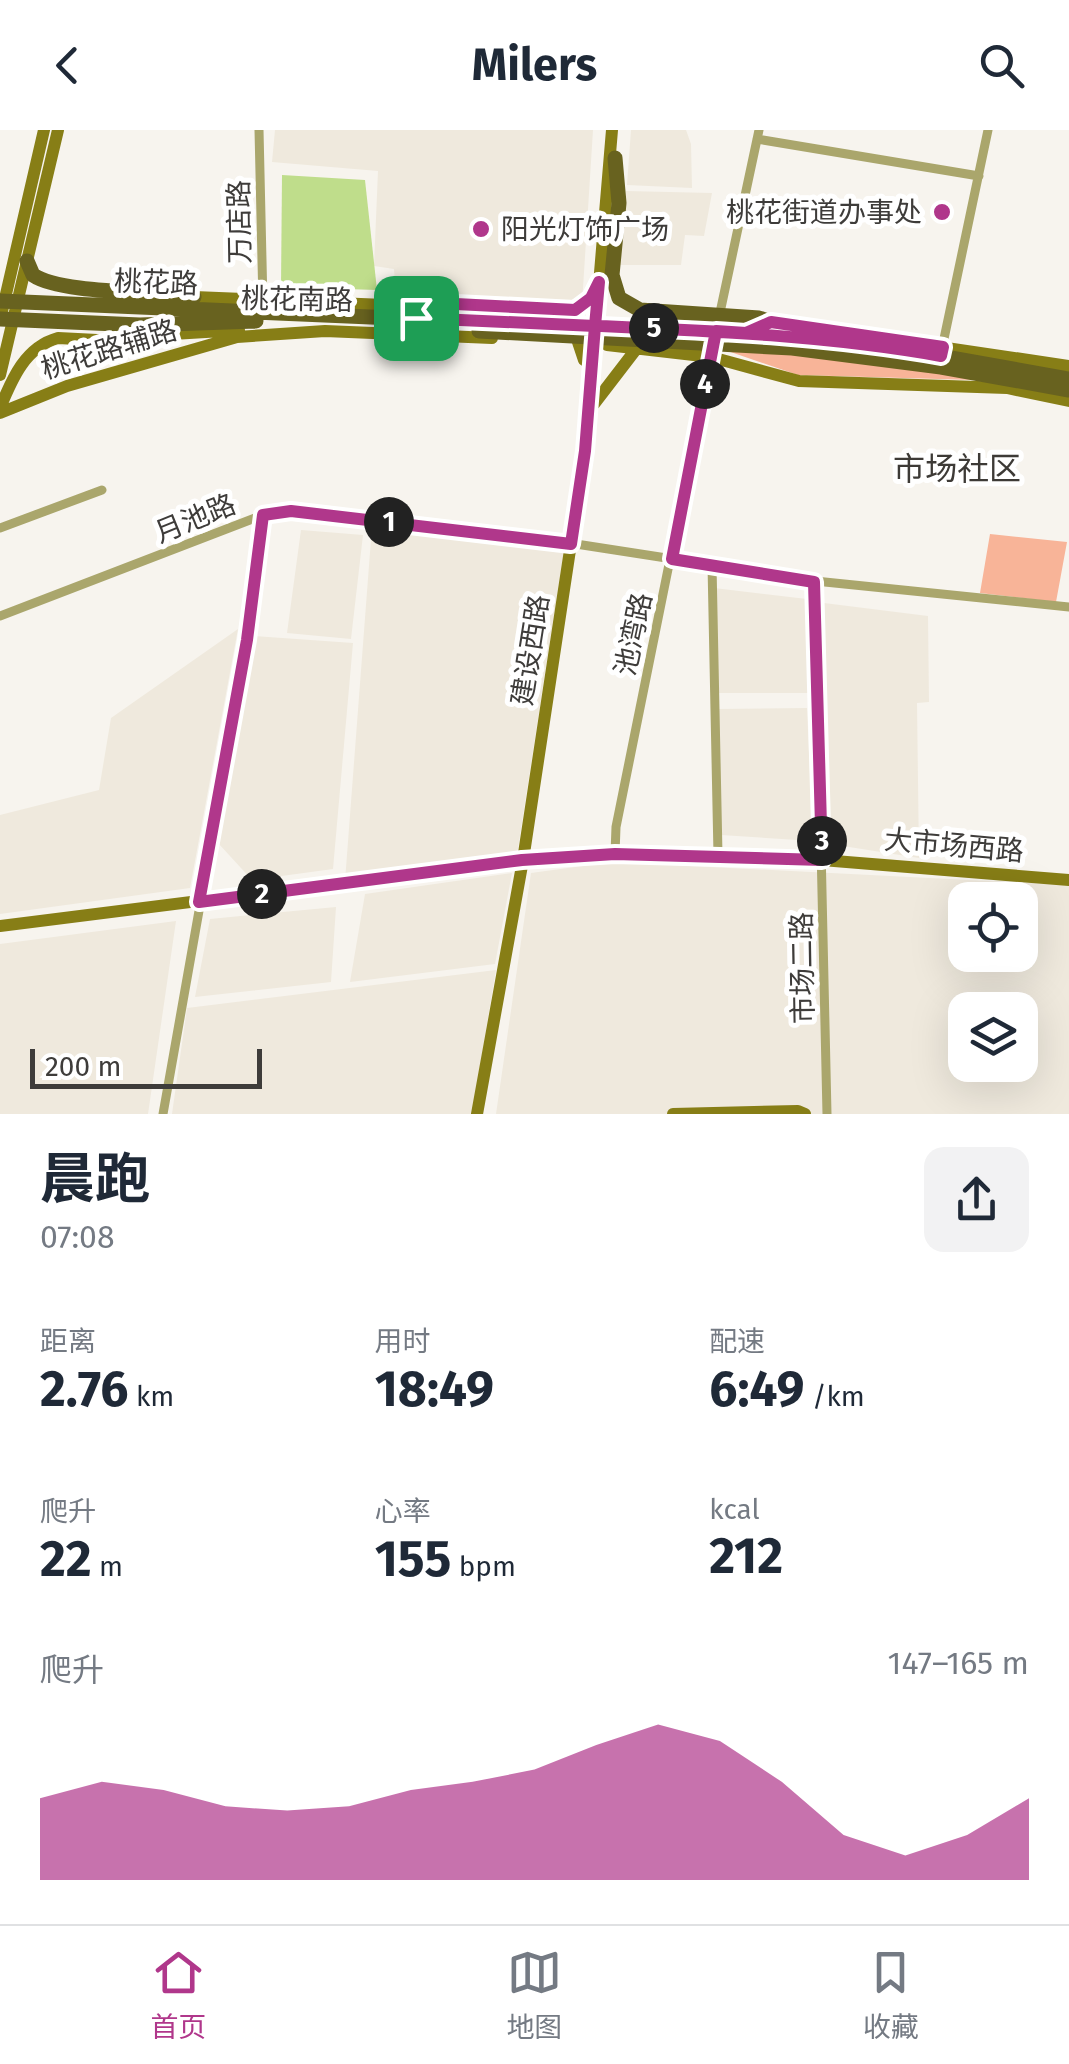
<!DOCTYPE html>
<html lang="zh">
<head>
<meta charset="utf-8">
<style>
  :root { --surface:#fff; --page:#f2f2f3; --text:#1f2937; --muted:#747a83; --line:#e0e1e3; --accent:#b0378b }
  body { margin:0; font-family:"Fira Sans","Noto Sans SC",sans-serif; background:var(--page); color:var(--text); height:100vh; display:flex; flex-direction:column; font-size:38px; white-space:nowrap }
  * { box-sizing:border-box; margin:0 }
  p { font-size:32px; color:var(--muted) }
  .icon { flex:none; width:55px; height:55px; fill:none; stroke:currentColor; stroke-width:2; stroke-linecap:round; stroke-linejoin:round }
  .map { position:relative; height:984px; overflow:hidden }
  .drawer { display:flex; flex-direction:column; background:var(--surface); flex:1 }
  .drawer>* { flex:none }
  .fabs { position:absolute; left:948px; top:752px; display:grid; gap:20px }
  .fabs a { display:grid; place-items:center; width:90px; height:90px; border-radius:20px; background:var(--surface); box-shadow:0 10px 40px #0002; font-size:50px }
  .scale { position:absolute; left:30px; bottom:25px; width:232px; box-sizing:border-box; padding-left:10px; border:5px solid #3e3c3a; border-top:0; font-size:28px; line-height:35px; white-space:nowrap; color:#3e3c3a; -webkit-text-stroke:8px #fff; paint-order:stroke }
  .pin { position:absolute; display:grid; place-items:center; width:85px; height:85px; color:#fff; margin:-42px; border-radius:20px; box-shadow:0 5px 15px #0006 }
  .km { position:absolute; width:50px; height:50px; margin:-25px; border-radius:50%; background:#222; color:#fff; font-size:28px; line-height:50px; text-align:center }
  .round { display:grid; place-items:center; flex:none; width:105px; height:105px; border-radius:20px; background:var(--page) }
  .head { display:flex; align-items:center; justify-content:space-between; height:170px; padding:0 40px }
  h1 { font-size:55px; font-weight:700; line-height:75px }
  .figures { display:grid; grid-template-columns:repeat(3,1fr); gap:15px; height:170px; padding:10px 40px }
  .figures div { display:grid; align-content:center }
  .figures b { font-size:50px; font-weight:700 }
  .figures small { font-size:28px; font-weight:400 }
  .figures p { font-size:28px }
  .chart { height:280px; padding:20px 40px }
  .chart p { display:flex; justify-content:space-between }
  .chart svg { width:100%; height:180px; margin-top:10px; fill:var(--accent); opacity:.7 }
  header { display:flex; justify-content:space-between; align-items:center; height:130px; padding:0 40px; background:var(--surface); font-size:45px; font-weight:700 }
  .tab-bar { display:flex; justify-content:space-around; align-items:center; height:140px; border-top:2px solid var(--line); background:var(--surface); font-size:28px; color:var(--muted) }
  .tab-bar a { display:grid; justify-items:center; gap:5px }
  .tab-bar .selected { color:var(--accent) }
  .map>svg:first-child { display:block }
  .built { fill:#efe9dd; fill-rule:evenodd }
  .green { fill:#f8b498 }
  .water { fill:#bfdd8b }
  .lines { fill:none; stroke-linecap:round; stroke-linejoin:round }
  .street { stroke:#aaa66c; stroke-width:9 }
  .secondary { stroke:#877e16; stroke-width:12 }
  .primary { stroke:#68621f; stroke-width:15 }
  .route-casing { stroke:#fff; stroke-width:20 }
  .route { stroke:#b0378b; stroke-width:12 }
  .poi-dot { fill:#b0378b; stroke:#fff; stroke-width:4 }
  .labels { text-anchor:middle; stroke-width:10; stroke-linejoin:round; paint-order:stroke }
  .poi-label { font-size:28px; fill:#3e3c3a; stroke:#fff; text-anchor:end }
  .street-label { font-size:28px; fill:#3e3c3a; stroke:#fff }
  .quarter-label { font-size:32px; fill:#3d3a36; stroke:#fff }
</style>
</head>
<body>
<header><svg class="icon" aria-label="back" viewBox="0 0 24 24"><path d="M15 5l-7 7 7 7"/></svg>Milers<svg class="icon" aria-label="search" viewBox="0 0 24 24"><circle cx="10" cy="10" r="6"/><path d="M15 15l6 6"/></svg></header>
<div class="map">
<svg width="1069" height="984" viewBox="0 0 1069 984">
  <rect width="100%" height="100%" fill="#f7f4ee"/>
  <path class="built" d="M275,0H593L582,174L396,168L394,139L374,136L378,41L272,32Z
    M631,0H686L691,14L692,58L627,55Z
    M626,61L712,63L704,106L685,105L681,135H620Z
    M372,396L564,420L517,725L345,751Z
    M301,400L363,405L351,509L287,503Z
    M714,458L807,469L808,563H718Z
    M824,473L928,486L929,572L917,573L919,728L830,714Z
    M238,499L190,758L0,784V685L99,660L111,588Z
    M254,506L353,513L333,739L252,750L218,713Z
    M807,578L813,711L721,705L717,579Z
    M612,732L1069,755V984H496L531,743ZM965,770H1020V825H965ZM965,880H1020V935H965Z
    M512,743L495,834L350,852L365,764Z
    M336,777L331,852L195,867L210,789Z
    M176,791L148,984H0V814Z
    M496,840L472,984H172L187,878Z"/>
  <path class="green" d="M721,210L1008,251L798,245L719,218Z
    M990,404L1067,412L1056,472L980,463Z"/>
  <path class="water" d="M282,45L365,50L377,160L281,157Z"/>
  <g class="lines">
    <path class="street" d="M259,0L263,174
      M757,9L979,46
      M715,206L759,0
      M941,223L988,0
      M0,398L102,360
      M712,435L718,725
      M815,451L827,984
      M0,486L263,385L291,381L576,414L815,451L1069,477
      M615,724L616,697L711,226
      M163,984L247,510L263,385"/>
    <path class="secondary" d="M185,170L194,167L432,177
      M0,190L44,0
      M140,195L156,205L239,200
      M765,195L771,192L1069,236
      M578,212L584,230L592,235
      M607,215L711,227L799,251L1007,258L1069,271
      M0,245L58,0
      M594,274L637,218
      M0,278C12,249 25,217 58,208L136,212L139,206
      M0,283L67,256L237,207L325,201L492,208
      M0,796L523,730L615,724L822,730L1069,750
      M477,984L523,730L585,321L612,0
      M673,984L798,981L805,984"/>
    <path class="primary" d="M615,28L619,73L612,145L619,168L640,180L759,188L771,192
      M27,131L33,145C61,164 154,161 194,167
      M0,171L789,205L872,214L1069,249
      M417,188L436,173L575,179L591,169L599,152
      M0,189L140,195L256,191
      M479,201L792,218L941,237L1069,260"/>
  </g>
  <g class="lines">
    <g class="route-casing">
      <path id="route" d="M416,188L595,196L585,321L571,414L291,381L263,385L247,510L199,772L522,730L615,724L822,730L814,452L672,429L716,201L746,203L771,192L943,217L941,226C828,206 715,201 601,196H595L599,152L591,168L575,180L436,173L416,188"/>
    </g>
    <use href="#route" class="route"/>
  </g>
  <g class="poi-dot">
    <circle cx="942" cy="82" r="10"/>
    <circle cx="481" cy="99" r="10"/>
  </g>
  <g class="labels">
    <g class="poi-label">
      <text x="922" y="92">桃花街道办事处</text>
      <text x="501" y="109" text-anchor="start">阳光灯饰广场</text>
    </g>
    <g class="street-label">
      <text transform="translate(239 92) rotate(-91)" y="10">万店路</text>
      <text transform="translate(156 152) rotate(2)" y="10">桃花路</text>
      <text transform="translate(297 169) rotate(1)" y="10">桃花南路</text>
      <text transform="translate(109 219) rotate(-17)" y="10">桃花路辅路</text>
      <text transform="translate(195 388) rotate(-22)" y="10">月池路</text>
      <text transform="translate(633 504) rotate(-78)" y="10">池湾路</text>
      <text transform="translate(530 520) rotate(-81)" y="10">建设西路</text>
      <text transform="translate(954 715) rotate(5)" y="10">大市场西路</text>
      <text transform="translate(802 838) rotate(-91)" y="10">市场二路</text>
    </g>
    <g class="quarter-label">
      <text x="957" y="350">市场社区</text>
    </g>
  </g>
</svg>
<div class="fabs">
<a><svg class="icon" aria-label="locate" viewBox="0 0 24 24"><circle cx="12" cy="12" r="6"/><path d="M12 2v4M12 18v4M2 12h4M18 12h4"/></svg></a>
<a><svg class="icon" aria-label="layers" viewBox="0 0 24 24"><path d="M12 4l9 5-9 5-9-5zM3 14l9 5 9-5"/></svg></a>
</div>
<div class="scale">200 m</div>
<div class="pin" style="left:416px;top:188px;background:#1e9e55"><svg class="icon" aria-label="arrive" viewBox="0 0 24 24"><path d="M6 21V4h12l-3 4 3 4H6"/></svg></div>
<b class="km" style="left:389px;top:392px">1</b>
<b class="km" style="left:262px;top:764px">2</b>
<b class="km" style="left:822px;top:711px">3</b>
<b class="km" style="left:705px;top:254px">4</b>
<b class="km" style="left:654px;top:198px">5</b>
</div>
<section class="drawer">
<div class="head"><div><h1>晨跑</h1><p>07:08</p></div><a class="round"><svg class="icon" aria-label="share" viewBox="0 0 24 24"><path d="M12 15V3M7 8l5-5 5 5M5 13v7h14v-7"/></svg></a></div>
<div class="figures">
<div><p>距离</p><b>2.76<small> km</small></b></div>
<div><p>用时</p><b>18:49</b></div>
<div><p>配速</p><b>6:49<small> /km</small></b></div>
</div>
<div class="figures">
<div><p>爬升</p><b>22<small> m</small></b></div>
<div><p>心率</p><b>155<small> bpm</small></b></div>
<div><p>kcal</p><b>212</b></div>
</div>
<div class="chart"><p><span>爬升</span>147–165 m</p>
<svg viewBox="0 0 160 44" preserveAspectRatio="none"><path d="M0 44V24L10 20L20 22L30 26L40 27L50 26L60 22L70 20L80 17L90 11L100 6L110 10L120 20L130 33L140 38L150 33L160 24V44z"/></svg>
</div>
</section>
<nav class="tab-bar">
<a class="selected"><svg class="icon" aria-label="home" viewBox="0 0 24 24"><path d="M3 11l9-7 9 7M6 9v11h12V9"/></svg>首页</a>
<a><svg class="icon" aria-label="map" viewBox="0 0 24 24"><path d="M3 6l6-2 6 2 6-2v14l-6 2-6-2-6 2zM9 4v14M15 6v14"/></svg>地图</a>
<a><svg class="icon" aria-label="saved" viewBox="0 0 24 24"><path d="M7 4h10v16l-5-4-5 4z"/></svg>收藏</a>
</nav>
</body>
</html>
